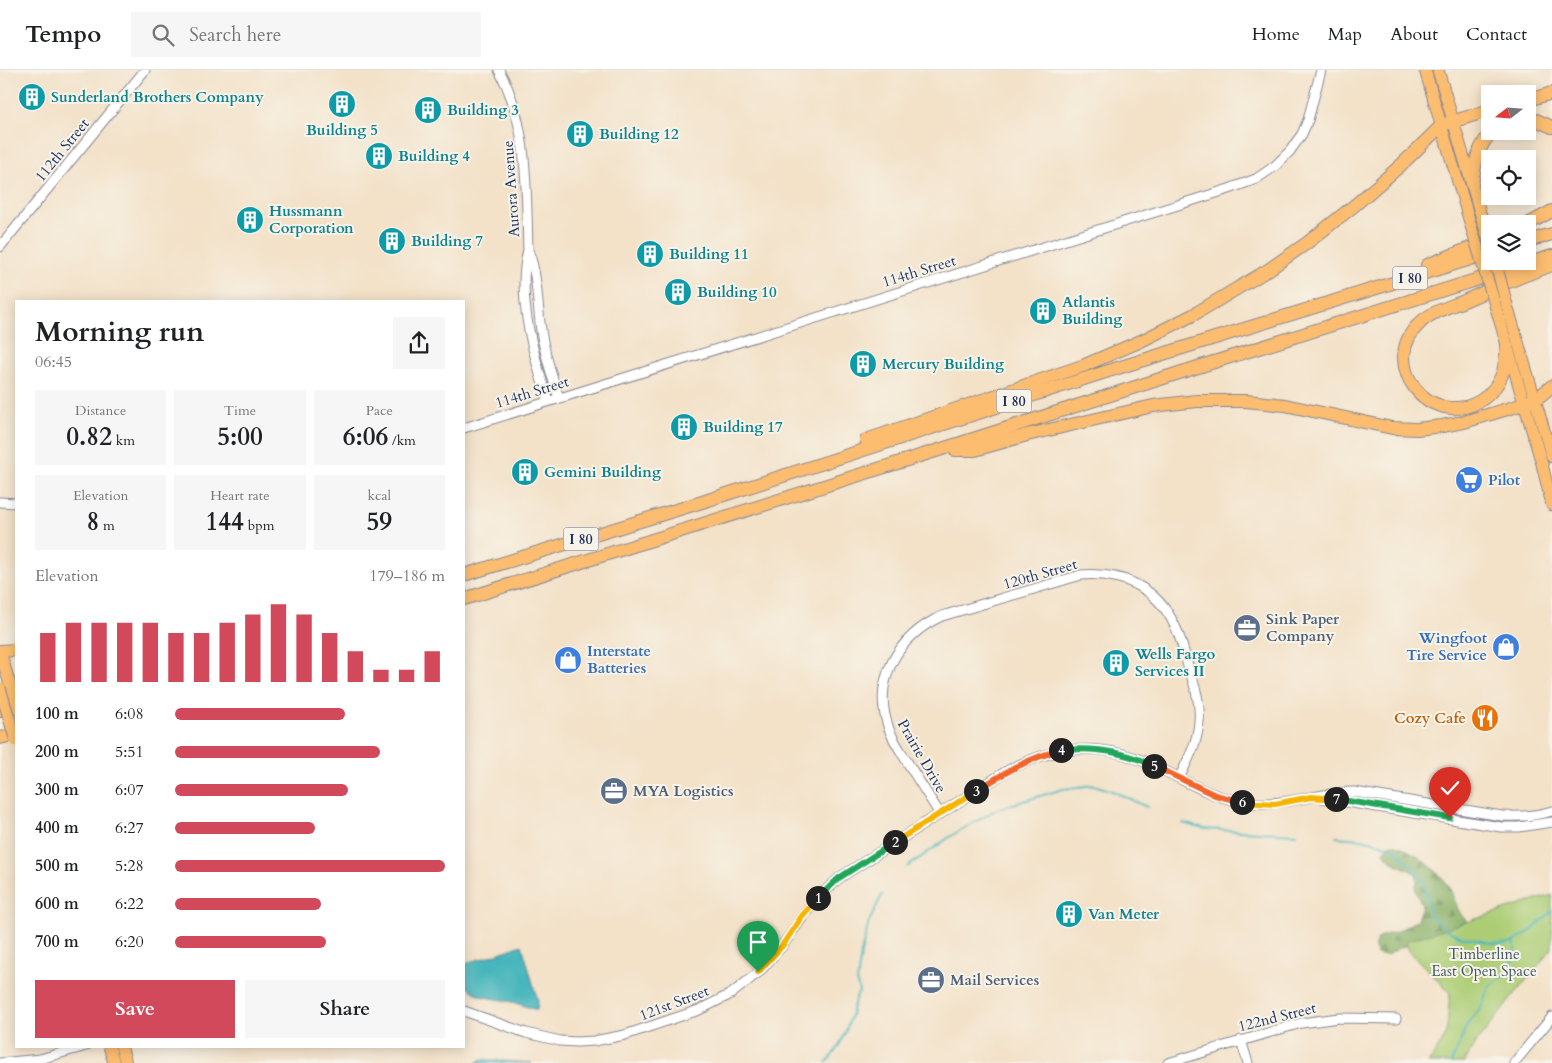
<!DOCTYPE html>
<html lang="en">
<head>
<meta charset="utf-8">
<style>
  :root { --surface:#fff; --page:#f6f6f6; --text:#202124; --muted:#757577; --line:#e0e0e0; --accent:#d1495b }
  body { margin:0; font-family:Cardo,serif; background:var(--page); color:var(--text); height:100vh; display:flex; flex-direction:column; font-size:19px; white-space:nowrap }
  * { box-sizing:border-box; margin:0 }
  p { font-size:16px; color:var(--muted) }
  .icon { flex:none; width:28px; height:28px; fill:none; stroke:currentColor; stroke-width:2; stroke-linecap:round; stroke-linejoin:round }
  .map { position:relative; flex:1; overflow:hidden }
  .sheet { position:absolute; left:15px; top:230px; width:450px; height:748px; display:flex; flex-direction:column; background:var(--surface); border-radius:0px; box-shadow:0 2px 12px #0003 }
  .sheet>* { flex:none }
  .needle { width:32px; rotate:253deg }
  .fabs { position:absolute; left:1481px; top:15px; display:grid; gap:10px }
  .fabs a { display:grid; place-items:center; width:55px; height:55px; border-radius:0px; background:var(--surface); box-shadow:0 2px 12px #0003; font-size:25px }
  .pin { position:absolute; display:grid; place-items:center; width:42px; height:42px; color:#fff; margin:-51px -21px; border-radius:50% 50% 50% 0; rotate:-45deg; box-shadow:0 0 5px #0007 }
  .pin .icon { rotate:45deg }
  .km { position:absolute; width:25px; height:25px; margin:-12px; border-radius:50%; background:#222; color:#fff; font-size:14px; line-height:25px; text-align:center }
  .round { display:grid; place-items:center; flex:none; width:52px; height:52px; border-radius:0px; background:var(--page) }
  .headline { display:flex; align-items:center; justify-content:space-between; height:85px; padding:0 20px }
  h1 { font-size:28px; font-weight:800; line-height:38px }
  .figures { display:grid; grid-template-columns:repeat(3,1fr); gap:8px; height:85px; padding:5px 20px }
  .figures div { display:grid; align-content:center; border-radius:0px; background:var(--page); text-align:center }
  .figures b { font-size:25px; font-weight:800 }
  .figures small { font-size:14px; font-weight:400 }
  .figures p { font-size:14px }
  .chart { height:140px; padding:10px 20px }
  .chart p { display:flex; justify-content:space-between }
  .chart svg { width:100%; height:90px; margin-top:5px; stroke:var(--accent); stroke-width:6 }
  .primary-button { display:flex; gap:10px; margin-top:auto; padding:10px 20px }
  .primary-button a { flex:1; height:58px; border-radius:0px; background:var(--accent); color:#fff; font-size:20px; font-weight:800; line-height:58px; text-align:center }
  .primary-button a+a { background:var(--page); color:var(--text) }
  ul { padding:0 20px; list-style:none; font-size:16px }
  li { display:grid; grid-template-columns:80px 60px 1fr; align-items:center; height:38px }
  li i { height:12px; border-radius:6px; background:var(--accent) }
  header { display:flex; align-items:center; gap:30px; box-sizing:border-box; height:70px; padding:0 25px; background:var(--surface); border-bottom:1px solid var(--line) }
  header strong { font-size:24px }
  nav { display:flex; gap:28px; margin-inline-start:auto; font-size:18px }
  .search { width:350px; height:45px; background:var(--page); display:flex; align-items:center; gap:12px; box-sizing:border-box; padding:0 18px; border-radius:0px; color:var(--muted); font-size:19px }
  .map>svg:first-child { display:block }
  .forest { fill:url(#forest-firs); stroke:#527062 }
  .green { fill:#accd75; stroke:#647e6a }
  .water { fill:#46b6bc; stroke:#30728d }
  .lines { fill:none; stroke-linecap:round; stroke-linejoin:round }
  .stream { stroke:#46b6bc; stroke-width:2 }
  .minor-casing { stroke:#878893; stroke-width:11 }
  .major-casing { stroke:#878893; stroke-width:13 }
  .highway-casing { stroke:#878893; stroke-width:14 }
  .minor { stroke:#fff; stroke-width:9 }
  .major { stroke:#fcbd6f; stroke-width:11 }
  .highway { stroke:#fcbd6f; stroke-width:12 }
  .major-bridge-casing { stroke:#878893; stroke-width:13; stroke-linecap:butt }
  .major-bridge { stroke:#fcbd6f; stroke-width:11 }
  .split-1-casing { stroke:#fff; stroke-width:10 }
  .split-2-casing { stroke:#fff; stroke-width:10 }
  .split-3-casing { stroke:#fff; stroke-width:10 }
  .split-4-casing { stroke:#fff; stroke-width:10 }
  .split-5-casing { stroke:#fff; stroke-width:10 }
  .split-6-casing { stroke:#fff; stroke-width:10 }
  .split-7-casing { stroke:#fff; stroke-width:10 }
  .split-8-casing { stroke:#fff; stroke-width:10 }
  .split-1 { stroke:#f5b400; stroke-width:6 }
  .split-2 { stroke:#22a559; stroke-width:6 }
  .split-3 { stroke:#f5b400; stroke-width:6 }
  .split-4 { stroke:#f0652b; stroke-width:6 }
  .split-5 { stroke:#22a559; stroke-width:6 }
  .split-6 { stroke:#f0652b; stroke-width:6 }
  .split-7 { stroke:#f5b400; stroke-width:6 }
  .split-8 { stroke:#22a559; stroke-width:6 }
  .labels { text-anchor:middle; stroke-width:4; stroke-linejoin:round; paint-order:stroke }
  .shield { fill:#f7f3e8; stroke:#5d6a87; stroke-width:1 }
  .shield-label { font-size:14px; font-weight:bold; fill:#1b2f5e }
  .culture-label { font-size:15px; font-weight:bold; fill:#0d838f; stroke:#f7f3e8; text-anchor:start }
  .street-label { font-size:15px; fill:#1b2f5e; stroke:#f7f3e8 }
  .shop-label { font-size:15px; font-weight:bold; fill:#366cbe; stroke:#f7f3e8; text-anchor:start }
  .service-label { font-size:15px; font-weight:bold; fill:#4e5e75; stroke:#f7f3e8; text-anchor:start }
  .food-label { font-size:15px; font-weight:bold; fill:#c56008; stroke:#f7f3e8; text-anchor:end }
  .park-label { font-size:15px; fill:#3f5664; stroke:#f7f3e8 }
</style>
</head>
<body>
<header>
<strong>Tempo</strong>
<div class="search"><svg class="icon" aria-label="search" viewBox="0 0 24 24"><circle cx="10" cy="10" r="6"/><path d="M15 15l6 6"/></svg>Search here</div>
<nav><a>Home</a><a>Map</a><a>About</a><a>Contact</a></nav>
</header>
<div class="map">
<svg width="1552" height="993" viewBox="0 0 1552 993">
  <defs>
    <pattern id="forest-firs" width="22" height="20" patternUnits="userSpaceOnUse" patternTransform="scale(1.25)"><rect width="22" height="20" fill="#89b066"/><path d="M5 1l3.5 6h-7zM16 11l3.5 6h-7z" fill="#6f9057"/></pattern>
  </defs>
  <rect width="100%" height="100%" fill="#f7f3e8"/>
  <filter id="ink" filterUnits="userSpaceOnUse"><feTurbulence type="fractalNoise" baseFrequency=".02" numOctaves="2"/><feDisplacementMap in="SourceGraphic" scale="10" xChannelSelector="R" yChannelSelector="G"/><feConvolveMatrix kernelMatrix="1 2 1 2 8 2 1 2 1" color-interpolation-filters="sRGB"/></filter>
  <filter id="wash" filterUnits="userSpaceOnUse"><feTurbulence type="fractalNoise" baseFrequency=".0096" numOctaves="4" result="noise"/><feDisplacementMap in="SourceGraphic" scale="20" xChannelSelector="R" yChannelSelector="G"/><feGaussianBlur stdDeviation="1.12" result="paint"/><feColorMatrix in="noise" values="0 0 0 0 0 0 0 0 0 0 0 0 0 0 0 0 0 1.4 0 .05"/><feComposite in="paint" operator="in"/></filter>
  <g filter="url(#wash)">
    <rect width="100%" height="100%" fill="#f3e1c8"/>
    <path class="forest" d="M1393,774C1410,778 1441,802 1449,817C1456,830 1457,846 1471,854L1409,876C1394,875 1392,890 1377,884L1374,879L1377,869L1381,866L1396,862L1417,850L1422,835C1420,830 1417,826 1416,822C1415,815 1419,810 1416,804C1406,797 1388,794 1384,781L1389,775Z"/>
    <path class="green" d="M1552,825V878L1475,974L1464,993H1428C1433,986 1439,978 1443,970C1449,959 1448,937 1450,923L1409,881L1406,871Z"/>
    <path class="water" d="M522,875L538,931L537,940L512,932L480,926L464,915V893L488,887Z
      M481,989L532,993H476Z"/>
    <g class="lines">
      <path class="stream" d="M1183,753L1204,759L1297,764
        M1336,767L1361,769L1378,773L1395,779L1419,804L1427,824L1429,844L1447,860L1459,866L1491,873L1500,874L1515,872L1517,870L1532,860L1552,841
        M907,797L951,766L997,739L1063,719L1094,715L1110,720L1147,737
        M826,993C838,980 845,966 850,949C853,939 853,931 859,922L857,913L861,883L869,852L882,825
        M1451,993L1468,953L1481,938L1489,916L1500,908L1509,905C1512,894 1516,884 1515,872"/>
    </g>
  </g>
  <g filter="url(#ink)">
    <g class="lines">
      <g class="minor-casing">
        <path id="minor" d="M499,0C529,55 526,119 528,180C516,227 534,286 548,331
          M0,177L145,0
          M528,180C538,205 537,233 541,260C544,283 552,306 559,328
          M464,358L1229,119L1256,109L1275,96L1290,81L1302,64L1308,50L1321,0
          M0,432L16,433
          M1322,728L1501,757H1519L1552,752
          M940,744C929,727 919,711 909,695C902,683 894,672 889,659C871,611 898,566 942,546L1081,505C1122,502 1157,517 1175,556C1181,568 1184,582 1188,596C1194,614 1201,632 1199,651C1198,672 1188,690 1179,708
          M464,941L526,963L560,971L577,972L594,971L625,965L699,940L731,924L759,902L782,876L813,833L839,808L1007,701C1046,679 1091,672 1135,688C1149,693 1163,700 1177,707C1198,718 1220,729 1244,732C1282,738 1317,722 1354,722L1502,746C1520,747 1536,746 1552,741
          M1241,970L1248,993
          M0,993L40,989L86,976
          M1168,993L1301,953L1339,948L1396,949
          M1514,993L1552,947"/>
      </g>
      <g class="major-casing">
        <path id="major" d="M1425,0L1471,156
          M1438,0L1483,152
          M1495,191L1498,202
          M1507,235L1552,387
          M1496,238L1542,394L1552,435
          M0,581L16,635
          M109,976L114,993
          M121,976L126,993"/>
      </g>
      <g class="highway-casing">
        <path id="highway" d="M1528,30L1552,23
          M1528,49L1536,50L1552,57
          M1472,115C1475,94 1477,76 1493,61
          M1528,154L1552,141
          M1528,171L1552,164
          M1427,195L1490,170
          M1507,276C1506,284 1505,294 1503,302C1499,314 1490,325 1480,331C1429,360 1377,293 1420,253C1431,242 1449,237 1464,231C1493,218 1522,206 1552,195
          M866,370L1085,295L1141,271L1193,245L1268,200L1307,173L1355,135L1400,96L1442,55L1490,40
          M955,380H975L1027,365L1153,336L1197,331H1246L1285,335L1392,358L1417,359L1442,356L1464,352L1524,334L1535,330L1552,316
          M464,505L699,433L1124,296L1490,183
          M464,529L942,379L1179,303L1552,186
          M0,581L16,580
          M0,641L16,638
          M0,668L16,664"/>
      </g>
      <use href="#minor" class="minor"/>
      <use href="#major" class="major"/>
      <use href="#highway" class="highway"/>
      <g class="major-bridge-casing">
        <path id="major-bridge" d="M1483,152L1490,175
          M1471,156L1496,238
          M1498,202L1507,235
          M0,618L16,671"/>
      </g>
      <use href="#major-bridge" class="major-bridge"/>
    </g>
  </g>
  <g class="lines" filter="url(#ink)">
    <g class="split-1-casing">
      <path id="split-1" d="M758,902L782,876L802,846L818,828"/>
    </g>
    <g class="split-2-casing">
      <path id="split-2" d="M818,828L839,808L895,772"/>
    </g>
    <g class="split-3-casing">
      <path id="split-3" d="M895,772L976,721"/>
    </g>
    <g class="split-4-casing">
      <path id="split-4" d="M976,721C1004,703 1028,688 1061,680"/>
    </g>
    <g class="split-5-casing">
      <path id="split-5" d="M1061,680C1094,677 1124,681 1154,696"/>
    </g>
    <g class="split-6-casing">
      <path id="split-6" d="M1154,696L1215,725L1242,732"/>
    </g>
    <g class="split-7-casing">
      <path id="split-7" d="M1242,732L1275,734L1311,727L1336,729"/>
    </g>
    <g class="split-8-casing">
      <path id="split-8" d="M1336,729L1450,748"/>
    </g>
    <use href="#split-1" class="split-1"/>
    <use href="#split-2" class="split-2"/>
    <use href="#split-3" class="split-3"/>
    <use href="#split-4" class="split-4"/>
    <use href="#split-5" class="split-5"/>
    <use href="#split-6" class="split-6"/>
    <use href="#split-7" class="split-7"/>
    <use href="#split-8" class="split-8"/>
  </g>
  <defs>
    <g id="building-disc" transform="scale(1.4375)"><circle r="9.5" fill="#0f9aa8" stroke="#f7f3e8"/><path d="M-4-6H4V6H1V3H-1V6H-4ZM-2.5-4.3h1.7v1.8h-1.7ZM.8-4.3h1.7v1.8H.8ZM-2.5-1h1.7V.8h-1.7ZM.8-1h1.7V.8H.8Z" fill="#fff"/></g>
    <g id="supermarket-disc" transform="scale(1.4375)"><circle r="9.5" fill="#3f7fe0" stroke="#f7f3e8"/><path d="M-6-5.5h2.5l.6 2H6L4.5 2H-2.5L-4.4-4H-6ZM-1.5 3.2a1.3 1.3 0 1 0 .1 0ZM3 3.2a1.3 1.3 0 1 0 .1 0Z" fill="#fff"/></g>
    <g id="office-disc" transform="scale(1.4375)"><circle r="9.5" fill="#5c6f8a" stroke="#f7f3e8"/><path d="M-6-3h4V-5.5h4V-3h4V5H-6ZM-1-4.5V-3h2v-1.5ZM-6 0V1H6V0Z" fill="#fff"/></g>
    <g id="shop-disc" transform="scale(1.4375)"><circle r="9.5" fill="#3f7fe0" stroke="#f7f3e8"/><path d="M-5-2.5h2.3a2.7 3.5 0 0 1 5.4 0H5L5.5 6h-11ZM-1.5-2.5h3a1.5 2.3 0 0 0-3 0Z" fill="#fff"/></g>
    <g id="restaurant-disc" transform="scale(1.4375)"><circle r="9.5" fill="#e8710a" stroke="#f7f3e8"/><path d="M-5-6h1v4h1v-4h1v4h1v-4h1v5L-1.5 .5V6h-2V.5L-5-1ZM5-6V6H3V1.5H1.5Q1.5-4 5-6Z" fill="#fff"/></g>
  </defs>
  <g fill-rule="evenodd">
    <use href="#building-disc" x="32" y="27"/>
    <use href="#building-disc" x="342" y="34"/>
    <use href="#building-disc" x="428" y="40"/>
    <use href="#building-disc" x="580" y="64"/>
    <use href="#building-disc" x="379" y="86"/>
    <use href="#building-disc" x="250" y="150"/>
    <use href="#building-disc" x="392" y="171"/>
    <use href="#building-disc" x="650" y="184"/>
    <use href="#building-disc" x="678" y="222"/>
    <use href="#building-disc" x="1043" y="241"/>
    <use href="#building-disc" x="863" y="294"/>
    <use href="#building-disc" x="684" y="357"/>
    <use href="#building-disc" x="525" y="402"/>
    <use href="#supermarket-disc" x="1469" y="410"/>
    <use href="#office-disc" x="1247" y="558"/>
    <use href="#shop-disc" x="1506" y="577"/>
    <use href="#shop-disc" x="568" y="590"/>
    <use href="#building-disc" x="1116" y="593"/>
    <use href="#restaurant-disc" x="1485" y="648"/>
    <use href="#office-disc" x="614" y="721"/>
    <use href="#building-disc" x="1069" y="844"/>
    <use href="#office-disc" x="931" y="910"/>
  </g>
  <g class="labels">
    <g class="shield">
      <rect x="1392.5" y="196.5" width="35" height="23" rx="4"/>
      <rect x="996.5" y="319.5" width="35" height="23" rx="4"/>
      <rect x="563.5" y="457.5" width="35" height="23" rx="4"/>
    </g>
    <g class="shield-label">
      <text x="1410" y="213">I 80</text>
      <text x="1014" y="336">I 80</text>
      <text x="581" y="474">I 80</text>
    </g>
    <g class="culture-label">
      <text x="51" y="32">Sunderland Brothers Company</text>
      <text x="447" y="45">Building 3</text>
      <text x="342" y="65" text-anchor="middle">Building 5</text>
      <text x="599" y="69">Building 12</text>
      <text x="398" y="91">Building 4</text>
      <text x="269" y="146">Hussmann<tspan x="269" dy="17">Corporation</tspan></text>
      <text x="411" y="176">Building 7</text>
      <text x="669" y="189">Building 11</text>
      <text x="697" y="227">Building 10</text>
      <text x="1062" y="237">Atlantis<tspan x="1062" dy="17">Building</tspan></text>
      <text x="882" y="299">Mercury Building</text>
      <text x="703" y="362">Building 17</text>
      <text x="544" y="407">Gemini Building</text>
      <text x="1135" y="589">Wells Fargo<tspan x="1135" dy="17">Services II</tspan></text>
      <text x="1088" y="849">Van Meter</text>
    </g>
    <g class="street-label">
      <text transform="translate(62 80) rotate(-51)" y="5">112th Street</text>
      <text transform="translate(511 119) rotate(-94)" y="5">Aurora Avenue</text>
      <text transform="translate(919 201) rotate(-17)" y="5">114th Street</text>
      <text transform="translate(532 322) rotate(-17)" y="5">114th Street</text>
      <text transform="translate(1040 504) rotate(-16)" y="5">120th Street</text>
      <text transform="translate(922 686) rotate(60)" y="5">Prairie Drive</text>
      <text transform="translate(674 933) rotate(-21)" y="5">121st Street</text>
      <text transform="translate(1277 947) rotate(-14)" y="5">122nd Street</text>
    </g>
    <g class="shop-label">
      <text x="1488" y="415">Pilot</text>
      <text x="1487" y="573" text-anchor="end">Wingfoot<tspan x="1487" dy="17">Tire Service</tspan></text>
      <text x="587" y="586">Interstate<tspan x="587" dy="17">Batteries</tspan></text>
    </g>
    <g class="service-label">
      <text x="1266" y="554">Sink Paper<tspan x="1266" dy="17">Company</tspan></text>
      <text x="633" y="726">MYA Logistics</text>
      <text x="950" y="915">Mail Services</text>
    </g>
    <g class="food-label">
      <text x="1466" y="653">Cozy Cafe</text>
    </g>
    <g class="park-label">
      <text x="1484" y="889">Timberline<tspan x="1484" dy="17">East Open Space</tspan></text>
    </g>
  </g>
</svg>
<div class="fabs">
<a><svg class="needle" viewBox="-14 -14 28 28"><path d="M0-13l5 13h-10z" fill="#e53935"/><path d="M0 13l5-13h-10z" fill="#757577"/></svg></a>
<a><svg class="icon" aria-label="locate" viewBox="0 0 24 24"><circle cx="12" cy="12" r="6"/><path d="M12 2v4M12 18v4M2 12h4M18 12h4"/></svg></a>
<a><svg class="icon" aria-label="layers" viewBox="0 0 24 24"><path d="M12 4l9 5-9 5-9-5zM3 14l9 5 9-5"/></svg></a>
</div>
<div class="pin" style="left:758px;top:902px;background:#1e9e55"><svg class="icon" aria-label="arrive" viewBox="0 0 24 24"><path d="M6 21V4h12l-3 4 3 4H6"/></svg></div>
<div class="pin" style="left:1450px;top:748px;background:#d93025"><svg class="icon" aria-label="check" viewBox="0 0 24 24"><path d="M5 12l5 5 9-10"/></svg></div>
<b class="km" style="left:818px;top:828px">1</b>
<b class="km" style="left:895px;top:772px">2</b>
<b class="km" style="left:976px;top:721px">3</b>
<b class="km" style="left:1061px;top:680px">4</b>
<b class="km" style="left:1154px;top:696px">5</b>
<b class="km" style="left:1242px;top:732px">6</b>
<b class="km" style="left:1336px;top:729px">7</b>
<section class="sheet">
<div class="headline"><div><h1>Morning run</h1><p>06:45</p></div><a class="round"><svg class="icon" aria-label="share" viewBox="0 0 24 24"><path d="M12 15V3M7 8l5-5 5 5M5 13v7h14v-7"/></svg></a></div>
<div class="figures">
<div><p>Distance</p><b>0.82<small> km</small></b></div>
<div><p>Time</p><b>5:00</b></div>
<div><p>Pace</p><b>6:06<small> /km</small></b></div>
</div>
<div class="figures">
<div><p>Elevation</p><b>8<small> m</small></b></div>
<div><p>Heart rate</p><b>144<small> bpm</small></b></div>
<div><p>kcal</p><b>59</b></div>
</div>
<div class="chart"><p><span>Elevation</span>179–186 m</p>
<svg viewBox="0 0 160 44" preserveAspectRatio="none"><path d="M5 44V20M15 44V15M25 44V15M35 44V15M45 44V15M55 44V20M65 44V20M75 44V15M85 44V11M95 44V6M105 44V11M115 44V20M125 44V29M135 44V38M145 44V38M155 44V29"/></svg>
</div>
<ul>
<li><b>100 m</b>6:08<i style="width:63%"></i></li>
<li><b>200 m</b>5:51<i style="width:76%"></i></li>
<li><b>300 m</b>6:07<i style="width:64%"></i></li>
<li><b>400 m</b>6:27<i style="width:52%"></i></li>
<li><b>500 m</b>5:28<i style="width:100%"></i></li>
<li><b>600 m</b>6:22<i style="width:54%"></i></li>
<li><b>700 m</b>6:20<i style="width:56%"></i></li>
</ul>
<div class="primary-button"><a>Save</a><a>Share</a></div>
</section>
</div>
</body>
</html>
